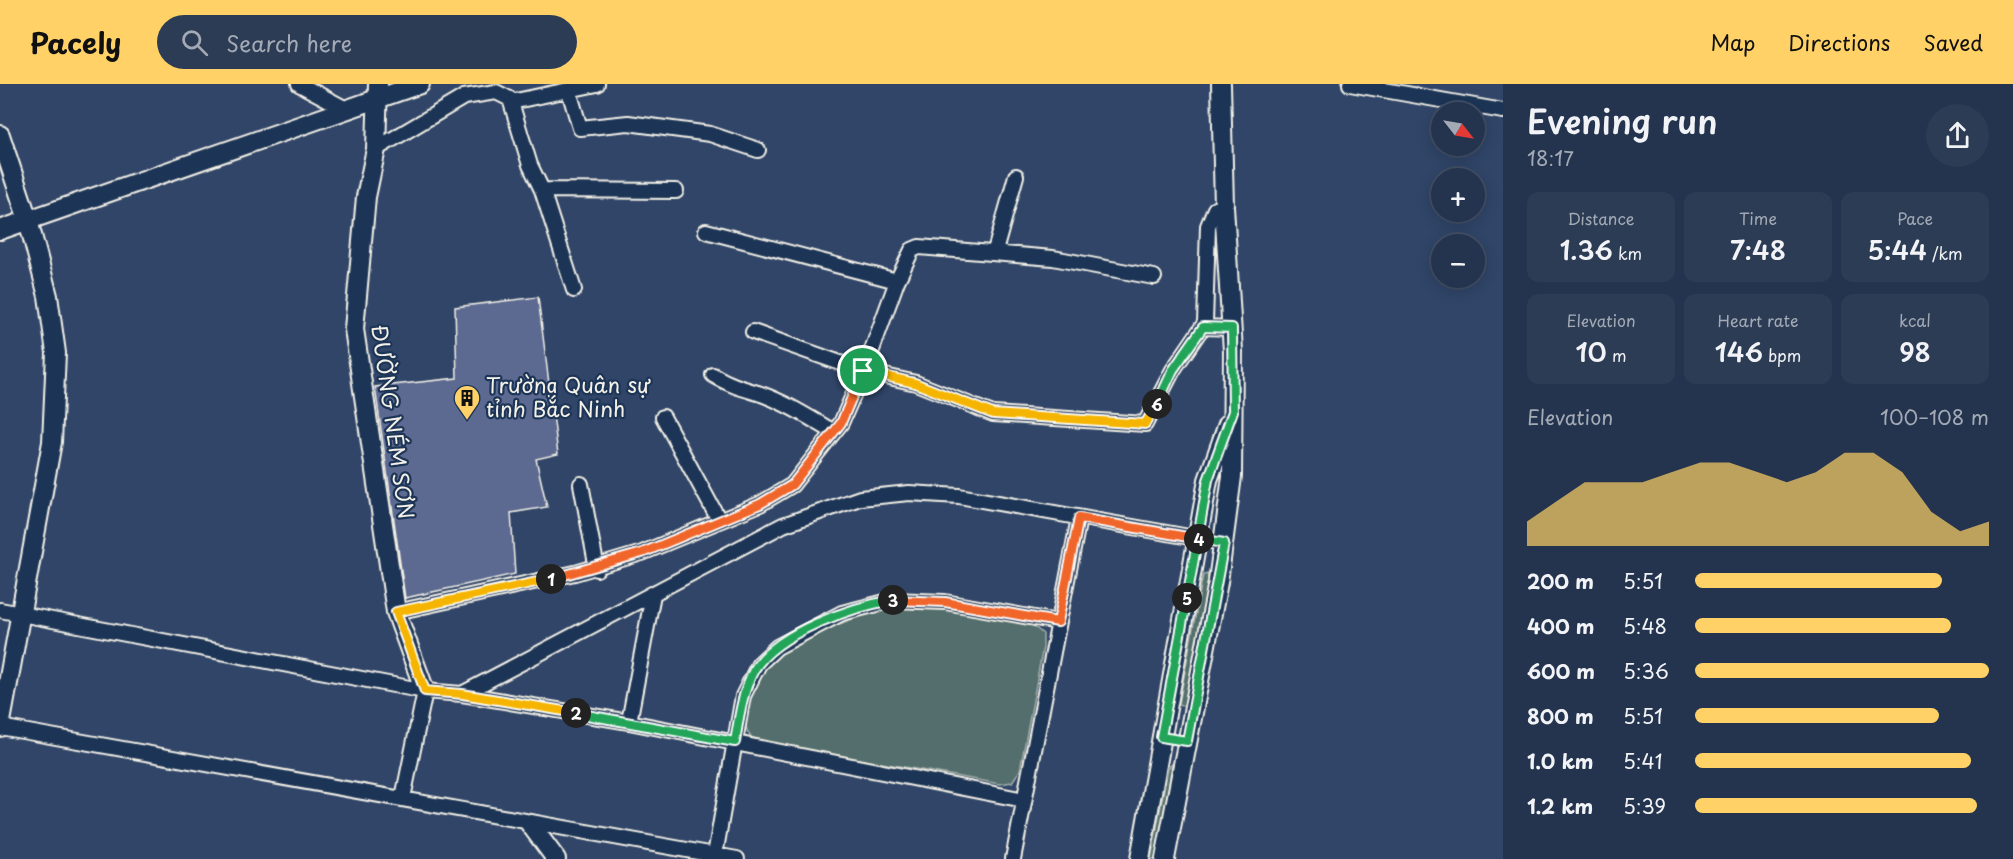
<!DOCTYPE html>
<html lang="en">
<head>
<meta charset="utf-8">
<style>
  :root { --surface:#24344e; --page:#2c3c55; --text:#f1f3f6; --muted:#a3aab6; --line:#414f66; --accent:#ffd166 }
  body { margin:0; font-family:"Playpen Sans",sans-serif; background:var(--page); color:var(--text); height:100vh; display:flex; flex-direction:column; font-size:22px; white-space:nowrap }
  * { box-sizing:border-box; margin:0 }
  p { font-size:20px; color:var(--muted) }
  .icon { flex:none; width:33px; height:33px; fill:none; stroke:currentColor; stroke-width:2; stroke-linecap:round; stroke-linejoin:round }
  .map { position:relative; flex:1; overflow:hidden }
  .side { display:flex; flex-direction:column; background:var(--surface); width:510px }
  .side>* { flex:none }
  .needle { width:39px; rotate:121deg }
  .tools { position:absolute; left:1431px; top:18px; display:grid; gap:12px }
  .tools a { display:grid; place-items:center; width:54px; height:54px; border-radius:50%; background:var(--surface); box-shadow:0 3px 15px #0003,0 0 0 2px var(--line); font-size:30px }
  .pin { position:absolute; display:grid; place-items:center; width:51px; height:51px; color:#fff; margin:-26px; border:3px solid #fff; border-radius:50%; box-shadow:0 2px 6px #0007 }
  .km { position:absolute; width:30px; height:30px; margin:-15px; border-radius:50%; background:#222; color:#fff; font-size:16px; line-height:30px; text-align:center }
  .round { display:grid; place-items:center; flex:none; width:63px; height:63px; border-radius:32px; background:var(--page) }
  .headline { display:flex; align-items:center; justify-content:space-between; height:102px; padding:0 24px }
  h1 { font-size:33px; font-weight:600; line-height:45px }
  .stats { display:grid; grid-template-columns:repeat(3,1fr); gap:9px; height:102px; padding:6px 24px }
  .stats div { display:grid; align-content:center; border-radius:12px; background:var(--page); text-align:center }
  .stats b { font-size:26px; font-weight:600 }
  .stats small { font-size:16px; font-weight:400 }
  .stats p { font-size:16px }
  .chart { height:168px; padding:12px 24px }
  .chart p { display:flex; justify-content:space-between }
  .chart svg { width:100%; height:108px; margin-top:6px; fill:var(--accent); opacity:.7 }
  ul { padding:0 24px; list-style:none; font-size:20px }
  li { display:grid; grid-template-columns:96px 72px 1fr; align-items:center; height:45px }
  li i { height:15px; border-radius:8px; background:var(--accent) }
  header { display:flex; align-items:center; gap:36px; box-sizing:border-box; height:84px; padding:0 30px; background:var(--accent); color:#111 }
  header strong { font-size:28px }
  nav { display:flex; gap:33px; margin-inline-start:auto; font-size:21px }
  .search { width:420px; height:54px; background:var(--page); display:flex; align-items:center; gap:15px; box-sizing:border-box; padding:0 21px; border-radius:33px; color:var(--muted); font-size:22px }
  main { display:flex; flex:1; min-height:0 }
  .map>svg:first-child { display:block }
  .green { fill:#526e6c; stroke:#a3b0aa; stroke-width:1.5 }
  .building { fill:#5c6990; stroke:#f4f1e8; stroke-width:1.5 }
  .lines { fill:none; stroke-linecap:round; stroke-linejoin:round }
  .street-casing { stroke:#f4f1e8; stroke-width:18 }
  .secondary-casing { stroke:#f4f1e8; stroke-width:22 }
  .street { stroke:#1d3557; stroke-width:14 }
  .secondary { stroke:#1d3557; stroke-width:18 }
  .split-1-casing { stroke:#fff; stroke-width:12 }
  .split-2-casing { stroke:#fff; stroke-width:12 }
  .split-3-casing { stroke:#fff; stroke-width:12 }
  .split-4-casing { stroke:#fff; stroke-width:12 }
  .split-5-casing { stroke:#fff; stroke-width:12 }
  .split-6-casing { stroke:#fff; stroke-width:12 }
  .split-7-casing { stroke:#fff; stroke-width:12 }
  .split-1 { stroke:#f0652b; stroke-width:8 }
  .split-2 { stroke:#f5b400; stroke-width:8 }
  .split-3 { stroke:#22a559; stroke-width:8 }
  .split-4 { stroke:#f0652b; stroke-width:8 }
  .split-5 { stroke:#22a559; stroke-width:8 }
  .split-6 { stroke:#22a559; stroke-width:8 }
  .split-7 { stroke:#f5b400; stroke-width:8 }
  .labels { text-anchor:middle; stroke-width:4.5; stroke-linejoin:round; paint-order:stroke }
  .poi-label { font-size:21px; fill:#f4f1e8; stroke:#1d3557; text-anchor:start }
  .street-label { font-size:21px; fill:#f4f1e8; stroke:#1d3557 }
</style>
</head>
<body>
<header>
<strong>Pacely</strong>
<div class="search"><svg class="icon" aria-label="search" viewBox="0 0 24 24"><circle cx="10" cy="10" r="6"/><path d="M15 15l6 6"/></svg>Search here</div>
<nav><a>Map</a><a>Directions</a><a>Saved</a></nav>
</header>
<main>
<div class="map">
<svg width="1503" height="775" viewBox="0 0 1503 775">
  <rect width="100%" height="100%" fill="#304568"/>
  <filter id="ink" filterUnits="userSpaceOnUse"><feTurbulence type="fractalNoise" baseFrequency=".0167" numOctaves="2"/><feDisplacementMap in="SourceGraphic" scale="12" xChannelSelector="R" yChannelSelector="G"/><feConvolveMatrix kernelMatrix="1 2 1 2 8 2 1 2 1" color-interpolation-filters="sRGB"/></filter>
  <g filter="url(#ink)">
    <path class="green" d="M1207,490L1209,499L1186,618L1183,622L1179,620L1203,491Z
      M895,523H927L1031,540L1043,550V563L1020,686L1012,698L1000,700L758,657C746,652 744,642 747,630C749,615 752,599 762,587C783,559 861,529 895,523Z
      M1172,680L1158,775H1151L1168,684Z"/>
    <path class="building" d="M538,213L558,370L536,375L547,423L511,429L515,490L405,514L375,303L457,294L455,223Z"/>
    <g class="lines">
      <g class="street-casing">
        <path id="street" d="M299,0L348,26
          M1350,0L1503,27
          M569,7L580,44L628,39L710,50L758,66
          M511,18L597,0
          M376,65L464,13L496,8L510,15L530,81L542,106L676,107
          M542,106L574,206
          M706,147L897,197
          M995,167L1016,92
          M1203,243L1232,244
          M753,248L863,287L916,299L993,330L1145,340L1173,286L1205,239L1208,142L1215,125L1224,122
          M713,291C732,302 741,304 761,310C787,319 811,335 834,348
          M663,333L719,436
          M581,400L597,485
          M0,526L425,607
          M396,528L575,489L642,469L760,420L792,401L841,339L868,277L897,197L912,166L919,163L1053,174L1154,193
          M462,610L783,441L860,414L909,409L959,412L1223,459
          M629,638L653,510
          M0,643L737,775
          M403,714L425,607L462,610L629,638L1024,716
          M715,771L743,612L759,580L777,563L842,529L893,516L945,518L1058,538
          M1013,775L1079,434"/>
      </g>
      <g class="secondary-casing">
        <path id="secondary" d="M378,0L376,65L366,113L354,245L396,528L425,607
          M0,51L28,136L48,212L56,269L52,358L0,643
          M0,146L420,0
          M530,740L556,775
          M1140,775L1208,396L1228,340
          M1165,775L1218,498L1232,392L1233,267L1224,122L1221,0"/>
      </g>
      <use href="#street" class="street"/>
      <use href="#secondary" class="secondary"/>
    </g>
  </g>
  <g class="lines" filter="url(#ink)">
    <g class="split-1-casing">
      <path id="split-1" d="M551,495L642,469L760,420L792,401L841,339L863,287"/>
    </g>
    <g class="split-2-casing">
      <path id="split-2" d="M551,495L396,528L425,607L462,610L576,629"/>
    </g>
    <g class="split-3-casing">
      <path id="split-3" d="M576,629L735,658C739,634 742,608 754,586C777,548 852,523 893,516"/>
    </g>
    <g class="split-4-casing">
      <path id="split-4" d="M893,516L945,518L1058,538L1079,434L1199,455"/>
    </g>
    <g class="split-5-casing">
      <path id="split-5" d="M1187,514L1161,653L1187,657L1224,459L1199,455"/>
    </g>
    <g class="split-6-casing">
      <path id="split-6" d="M1157,320L1173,286L1203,243L1232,244L1233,327L1208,396L1187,514"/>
    </g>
    <g class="split-7-casing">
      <path id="split-7" d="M863,287L915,299L993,330L1145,340L1157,320"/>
    </g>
    <use href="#split-1" class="split-1"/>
    <use href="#split-2" class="split-2"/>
    <use href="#split-3" class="split-3"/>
    <use href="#split-4" class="split-4"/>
    <use href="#split-5" class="split-5"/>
    <use href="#split-6" class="split-6"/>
    <use href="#split-7" class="split-7"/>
  </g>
  <defs>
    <g id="building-pin" transform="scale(1.35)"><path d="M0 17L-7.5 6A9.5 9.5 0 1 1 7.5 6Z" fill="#ffd166" stroke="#1d3557"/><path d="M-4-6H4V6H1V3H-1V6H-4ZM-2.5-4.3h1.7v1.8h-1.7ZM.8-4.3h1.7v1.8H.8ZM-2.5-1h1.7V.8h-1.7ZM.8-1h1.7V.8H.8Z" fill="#111"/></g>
  </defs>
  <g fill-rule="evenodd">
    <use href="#building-pin" x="467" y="314"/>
  </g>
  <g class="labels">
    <g class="poi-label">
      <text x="486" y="309">Trường Quân sự<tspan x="486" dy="24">tỉnh Bắc Ninh</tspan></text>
    </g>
    <g class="street-label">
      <text transform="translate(392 338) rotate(82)" y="7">ĐƯỜNG NÉM SƠN</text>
    </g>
  </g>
</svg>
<div class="tools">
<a><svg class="needle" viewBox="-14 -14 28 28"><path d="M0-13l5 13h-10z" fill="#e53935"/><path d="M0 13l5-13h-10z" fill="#a3aab6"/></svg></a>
<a>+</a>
<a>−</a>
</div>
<div class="pin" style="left:863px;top:287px;background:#1e9e55"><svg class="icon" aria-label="arrive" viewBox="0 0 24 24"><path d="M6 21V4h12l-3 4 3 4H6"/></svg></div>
<b class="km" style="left:551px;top:495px">1</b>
<b class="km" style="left:576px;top:629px">2</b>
<b class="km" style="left:893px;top:516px">3</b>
<b class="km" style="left:1199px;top:455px">4</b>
<b class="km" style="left:1187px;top:514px">5</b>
<b class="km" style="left:1157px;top:320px">6</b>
</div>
<section class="side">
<div class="headline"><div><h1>Evening run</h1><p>18:17</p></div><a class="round"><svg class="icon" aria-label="share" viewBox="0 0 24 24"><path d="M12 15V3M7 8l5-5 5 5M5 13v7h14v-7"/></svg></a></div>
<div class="stats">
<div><p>Distance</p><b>1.36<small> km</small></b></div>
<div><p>Time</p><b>7:48</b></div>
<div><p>Pace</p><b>5:44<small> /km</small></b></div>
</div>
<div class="stats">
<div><p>Elevation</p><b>10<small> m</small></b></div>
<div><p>Heart rate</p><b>146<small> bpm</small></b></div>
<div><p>kcal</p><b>98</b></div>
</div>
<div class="chart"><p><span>Elevation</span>100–108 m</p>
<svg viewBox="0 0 160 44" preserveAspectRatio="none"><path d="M0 44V34L10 26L20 18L30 18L40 18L50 14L60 10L70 10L80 14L90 18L100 14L110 6L120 6L130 14L140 30L150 38L160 34V44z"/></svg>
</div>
<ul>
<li><b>200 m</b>5:51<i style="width:84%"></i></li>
<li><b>400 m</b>5:48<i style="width:87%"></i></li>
<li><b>600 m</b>5:36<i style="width:100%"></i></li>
<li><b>800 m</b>5:51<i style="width:83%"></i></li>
<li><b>1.0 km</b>5:41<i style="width:94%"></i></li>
<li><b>1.2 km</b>5:39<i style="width:96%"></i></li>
</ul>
</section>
</main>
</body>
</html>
